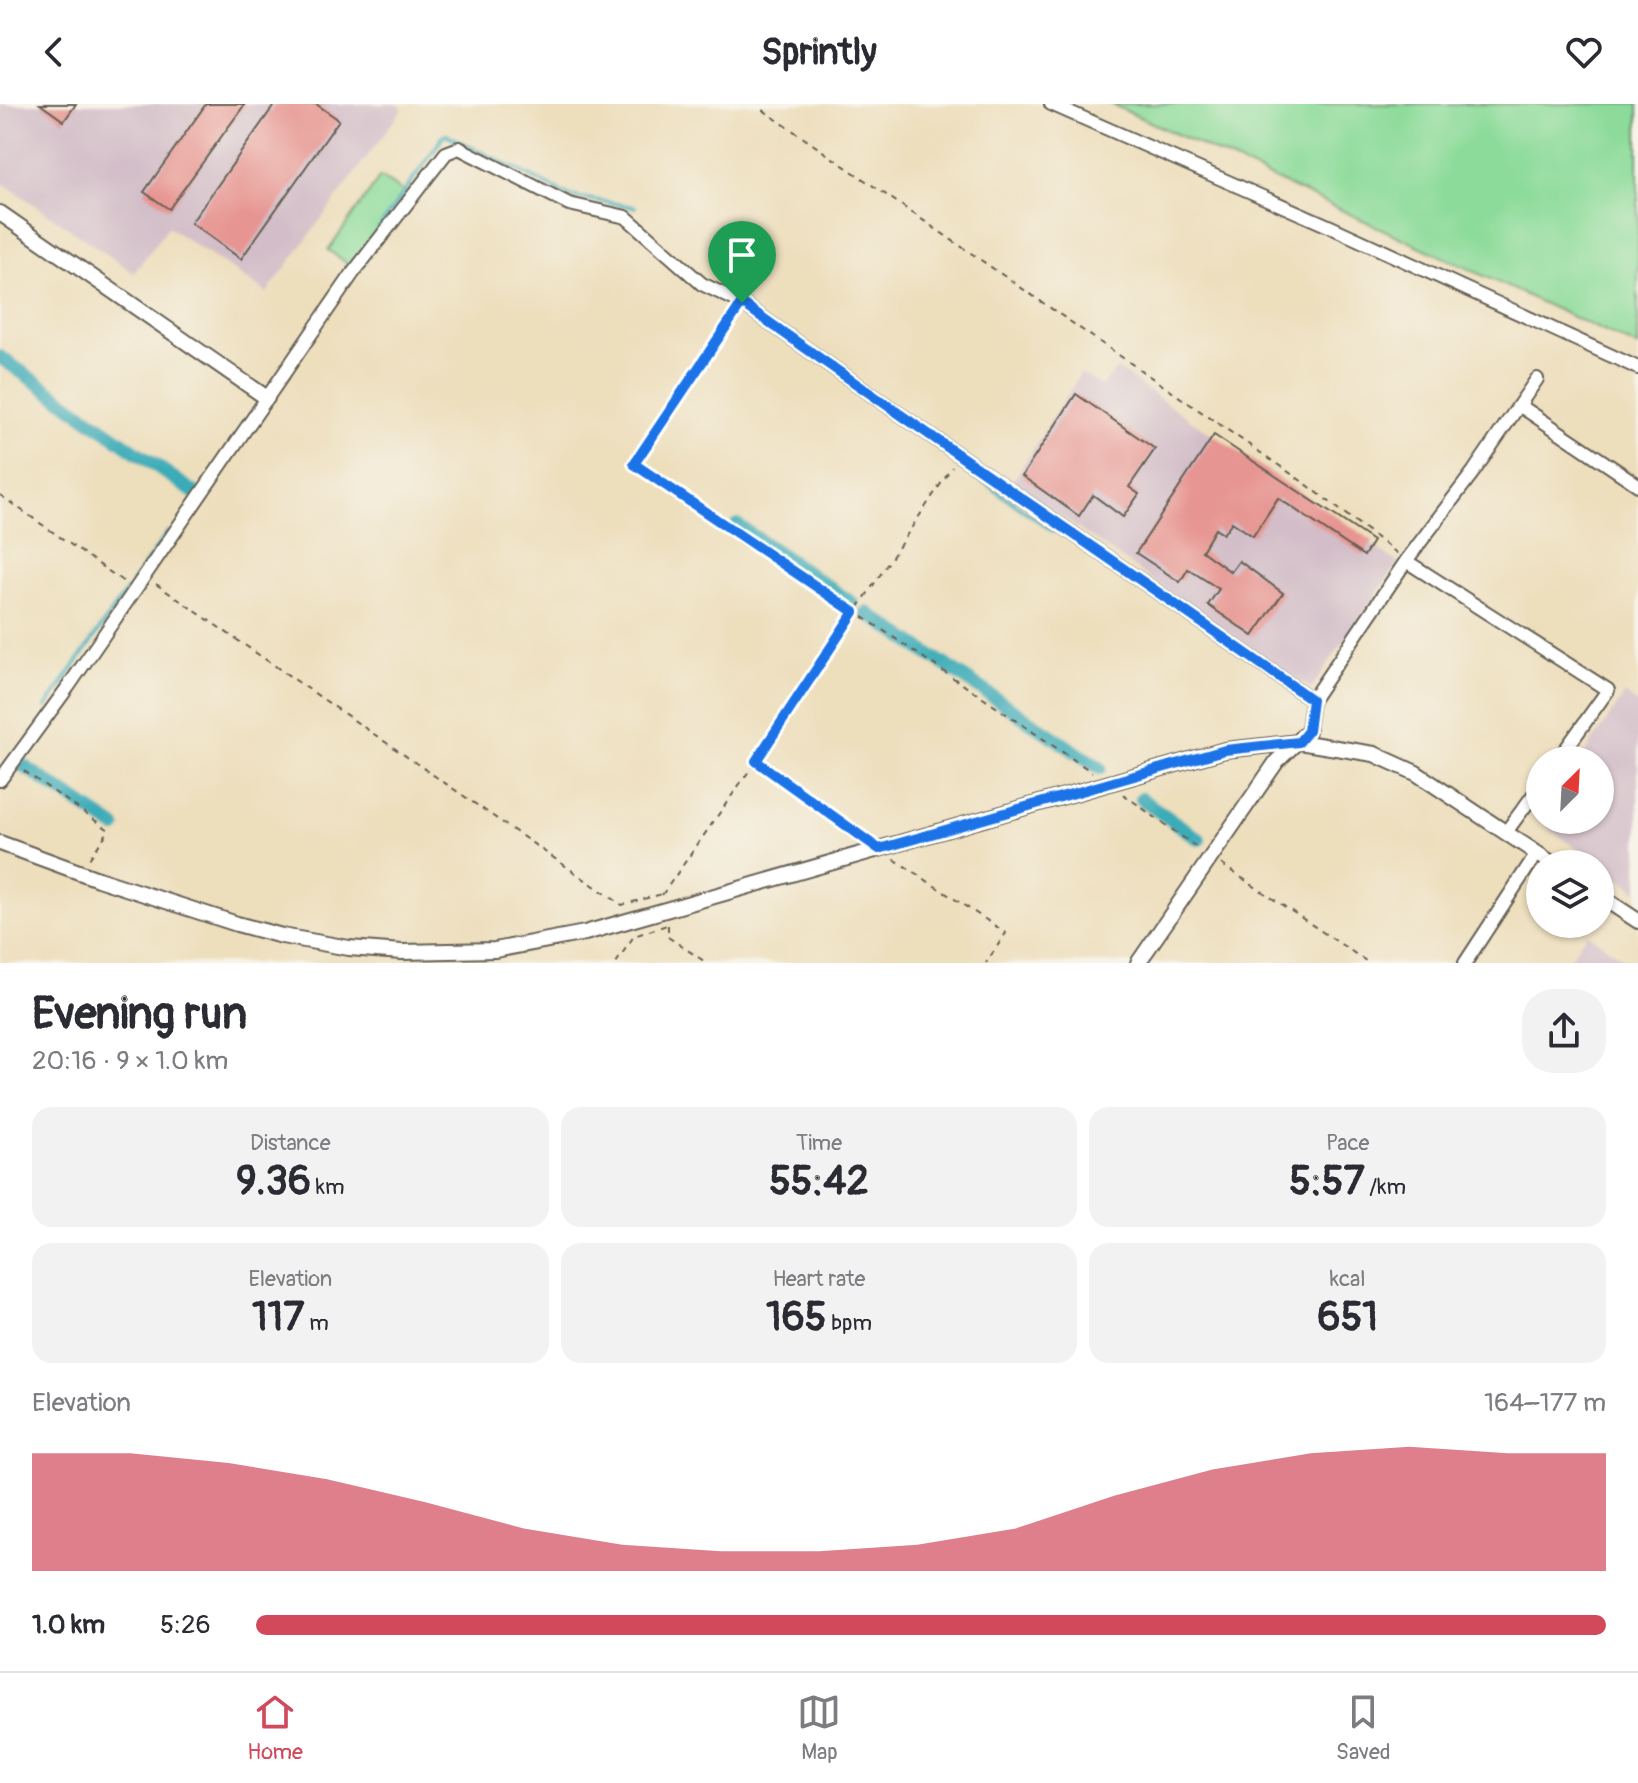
<!DOCTYPE html>
<html lang="en">
<head>
<meta charset="utf-8">
<style>
  :root { --surface:#fff; --page:#f2f2f3; --text:#2b2b33; --muted:#7c7c81; --line:#e1e1e2; --accent:#d1495b }
  body { margin:0; font-family:Pangolin,sans-serif; background:var(--page); color:var(--text); height:100vh; display:flex; flex-direction:column; font-size:30px; white-space:nowrap }
  * { box-sizing:border-box; margin:0 }
  p { font-size:26px; color:var(--muted) }
  .icon { flex:none; width:44px; height:44px; fill:none; stroke:currentColor; stroke-width:2; stroke-linecap:round; stroke-linejoin:round }
  .map { position:relative; height:859px; overflow:hidden }
  .sheet { display:flex; flex-direction:column; background:var(--surface); flex:1 }
  .sheet>* { flex:none }
  .needle { width:52px; rotate:24deg }
  .buttons { position:absolute; left:1526px; top:642px; display:grid; gap:16px }
  .buttons a { display:grid; place-items:center; width:88px; height:88px; border-radius:50%; background:var(--surface); box-shadow:0 2px 6px #0004; font-size:40px }
  .pin { position:absolute; display:grid; place-items:center; width:68px; height:68px; color:#fff; margin:-82px -34px; border-radius:50% 50% 50% 0; rotate:-45deg; box-shadow:0 0 8px #0007 }
  .pin .icon { rotate:45deg }
  .round { display:grid; place-items:center; flex:none; width:84px; height:84px; border-radius:32px; background:var(--page) }
  .summary { display:flex; align-items:center; justify-content:space-between; height:136px; padding:0 32px }
  h1 { font-size:44px; font-weight:800; line-height:60px }
  .figures { display:grid; grid-template-columns:repeat(3,1fr); gap:12px; height:136px; padding:8px 32px }
  .figures div { display:grid; align-content:center; border-radius:20px; background:var(--page); text-align:center }
  .figures b { font-size:40px; font-weight:800 }
  .figures small { font-size:22px; font-weight:400 }
  .figures p { font-size:22px }
  .chart { height:224px; padding:16px 32px }
  .chart p { display:flex; justify-content:space-between }
  .chart svg { width:100%; height:144px; margin-top:8px; fill:var(--accent); opacity:.7 }
  ul { padding:0 32px; list-style:none; font-size:26px }
  li { display:grid; grid-template-columns:128px 96px 1fr; align-items:center; height:60px }
  li i { height:20px; border-radius:10px; background:var(--accent) }
  header { display:flex; justify-content:space-between; align-items:center; height:104px; padding:0 32px; background:var(--surface); font-size:36px; font-weight:800 }
  .menu { display:flex; justify-content:space-around; align-items:center; height:112px; border-top:2px solid var(--line); background:var(--surface); font-size:22px; color:var(--muted) }
  .menu a { display:grid; justify-items:center; gap:4px }
  .menu .on { color:var(--accent) }
  .map>svg:first-child { display:block }
  .industrial { fill:#d2bdc8 }
  .green { fill:#8cdb9a; stroke:#547c5b; stroke-width:2 }
  .lines { fill:none; stroke-linecap:round; stroke-linejoin:round }
  .stream { stroke:#3babb7; stroke-width:4 }
  .canal { stroke:#3babb7; stroke-width:14 }
  .building { fill:#e79592 }
  .minor-casing { stroke:#656054; stroke-width:16 }
  .tertiary-casing { stroke:#656054; stroke-width:18 }
  .path { stroke:#656054; stroke-width:2; stroke-dasharray:6 6; stroke-linecap:butt }
  .minor { stroke:#fff; stroke-width:12 }
  .tertiary { stroke:#fff; stroke-width:14 }
  .route-casing { stroke:#fff; stroke-width:16 }
  .route { stroke:#1a73e8; stroke-width:10 }
</style>
</head>
<body>
<header><svg class="icon" aria-label="back" viewBox="0 0 24 24"><path d="M15 5l-7 7 7 7"/></svg>Sprintly<svg class="icon" aria-label="heart" viewBox="0 0 24 24"><path d="M12 20l-8-8c-3-5 5-10 8-4 3-6 11-1 8 4z"/></svg></header>
<div class="map">
<svg width="1638" height="859" viewBox="0 0 1638 859">
  <rect width="100%" height="100%" fill="#f7f3e8"/>
  <filter id="ink" filterUnits="userSpaceOnUse"><feTurbulence type="fractalNoise" baseFrequency=".0125" numOctaves="2"/><feDisplacementMap in="SourceGraphic" scale="16" xChannelSelector="R" yChannelSelector="G"/><feConvolveMatrix kernelMatrix="1 2 1 2 8 2 1 2 1" color-interpolation-filters="sRGB"/></filter>
  <filter id="wash" filterUnits="userSpaceOnUse"><feTurbulence type="fractalNoise" baseFrequency=".006" numOctaves="4" result="noise"/><feDisplacementMap in="SourceGraphic" scale="32" xChannelSelector="R" yChannelSelector="G"/><feGaussianBlur stdDeviation="1.8" result="paint"/><feColorMatrix in="noise" values="0 0 0 0 0 0 0 0 0 0 0 0 0 0 0 0 0 1.4 0 .05"/><feComposite in="paint" operator="in"/></filter>
  <g filter="url(#wash)">
    <rect width="100%" height="100%" fill="#eddebc"/>
    <path class="industrial" d="M0,0H396L403,4L267,189L168,123L134,169L0,77Z
      M1117,265L1398,459L1311,585L1012,379L1081,269L1101,282Z
      M1625,590L1638,600V787L1550,726L1545,716H1600V656H1580Z
      M1587,829L1629,859H1566Z"/>
    <path class="green" d="M1111,0H1638V243Z
      M380,73L404,88L351,162L328,146Z"/>
    <g class="lines">
      <path class="stream" d="M367,141L445,30L570,92L635,103
        M967,366L1053,427
        M132,479L168,428
        M46,603L127,486"/>
      <path class="canal" d="M0,253L195,389
        M737,421L852,499
        M867,509L1100,664
        M22,661L115,723
        M1141,695L1199,735"/>
    </g>
    <g id="blocks">
      <path class="building" d="M40,0H76L64,17Z
        M206,0H245L169,105L144,88Z
        M275,0H316L339,16L241,155L191,119Z
        M1076,290L1155,345L1129,383L1139,390L1123,413L1093,391L1079,412L1022,372Z
        M1214,331L1373,437L1364,452L1278,394L1253,432L1232,418L1223,430L1215,425L1202,447L1231,468L1239,457L1283,489L1253,532L1208,501L1219,485L1188,465L1180,478L1136,449Z"/>
    </g>
  </g>
  <g filter="url(#ink)">
    <use href="#blocks" fill-opacity="0" stroke="#656054" stroke-width="2"/>
    <g class="lines">
      <g class="minor-casing">
        <path id="minor" d="M1051,0L1333,124L1638,264
          M1519,301L1638,381
          M1406,457L1608,586L1558,656
          M1308,627L1312,596L1406,457L1474,367L1537,275
          M0,676L68,583L353,169L446,49L459,44L569,100L626,113L702,180L742,199C930,334 1123,462 1312,596
          M1506,728L1540,682
          M1465,859L1537,749"/>
      </g>
      <g class="tertiary-casing">
        <path id="tertiary" d="M0,109L267,294
          M0,739L98,775L237,820L282,832L349,844L402,848L495,846L585,829L1225,646L1299,638L1374,650L1416,669L1553,760
          M1600,792L1638,817
          M1138,859L1277,657L1308,627"/>
      </g>
      <path class="path" d="M763,6L1306,380L1398,450
        M735,210L634,360L738,428L1092,668
        M0,391L124,478
        M156,480L622,801L662,790
        M757,657L866,735
        M24,667L109,726L87,758
        M1123,690L1199,745
        M894,755L1006,829L986,859
        M1221,760L1369,859
        M662,791L756,657L952,363
        M668,821V833L707,859
        M616,859L634,832L667,821"/>
      <use href="#minor" class="minor"/>
      <use href="#tertiary" class="tertiary"/>
    </g>
  </g>
  <g class="lines" filter="url(#ink)">
    <g class="route-casing">
      <path id="route" d="M742,199C930,334 1123,462 1312,596L1308,627L1299,638L1225,646L879,745L756,657L854,508L634,360Z"/>
    </g>
    <use href="#route" class="route"/>
  </g>
</svg>
<div class="buttons">
<a><svg class="needle" viewBox="-14 -14 28 28"><path d="M0-13l5 13h-10z" fill="#e53935"/><path d="M0 13l5-13h-10z" fill="#7c7c81"/></svg></a>
<a><svg class="icon" aria-label="layers" viewBox="0 0 24 24"><path d="M12 4l9 5-9 5-9-5zM3 14l9 5 9-5"/></svg></a>
</div>
<div class="pin" style="left:742px;top:199px;background:#1e9e55"><svg class="icon" aria-label="arrive" viewBox="0 0 24 24"><path d="M6 21V4h12l-3 4 3 4H6"/></svg></div>
</div>
<section class="sheet">
<div class="summary"><div><h1>Evening run</h1><p>20:16 · 9 × 1.0 km</p></div><a class="round"><svg class="icon" aria-label="share" viewBox="0 0 24 24"><path d="M12 15V3M7 8l5-5 5 5M5 13v7h14v-7"/></svg></a></div>
<div class="figures">
<div><p>Distance</p><b>9.36<small> km</small></b></div>
<div><p>Time</p><b>55:42</b></div>
<div><p>Pace</p><b>5:57<small> /km</small></b></div>
</div>
<div class="figures">
<div><p>Elevation</p><b>117<small> m</small></b></div>
<div><p>Heart rate</p><b>165<small> bpm</small></b></div>
<div><p>kcal</p><b>651</b></div>
</div>
<div class="chart"><p><span>Elevation</span>164–177 m</p>
<svg viewBox="0 0 160 44" preserveAspectRatio="none"><path d="M0 44V8L10 8L20 11L30 16L40 23L50 31L60 36L70 38L80 38L90 36L100 31L110 21L120 13L130 8L140 6L150 8L160 8V44z"/></svg>
</div>
<ul>
<li><b>1.0 km</b>5:26<i style="width:100%"></i></li>
</ul>
</section>
<nav class="menu">
<a class="on"><svg class="icon" aria-label="home" viewBox="0 0 24 24"><path d="M3 11l9-7 9 7M6 9v11h12V9"/></svg>Home</a>
<a><svg class="icon" aria-label="map" viewBox="0 0 24 24"><path d="M3 6l6-2 6 2 6-2v14l-6 2-6-2-6 2zM9 4v14M15 6v14"/></svg>Map</a>
<a><svg class="icon" aria-label="saved" viewBox="0 0 24 24"><path d="M7 4h10v16l-5-4-5 4z"/></svg>Saved</a>
</nav>
</body>
</html>
